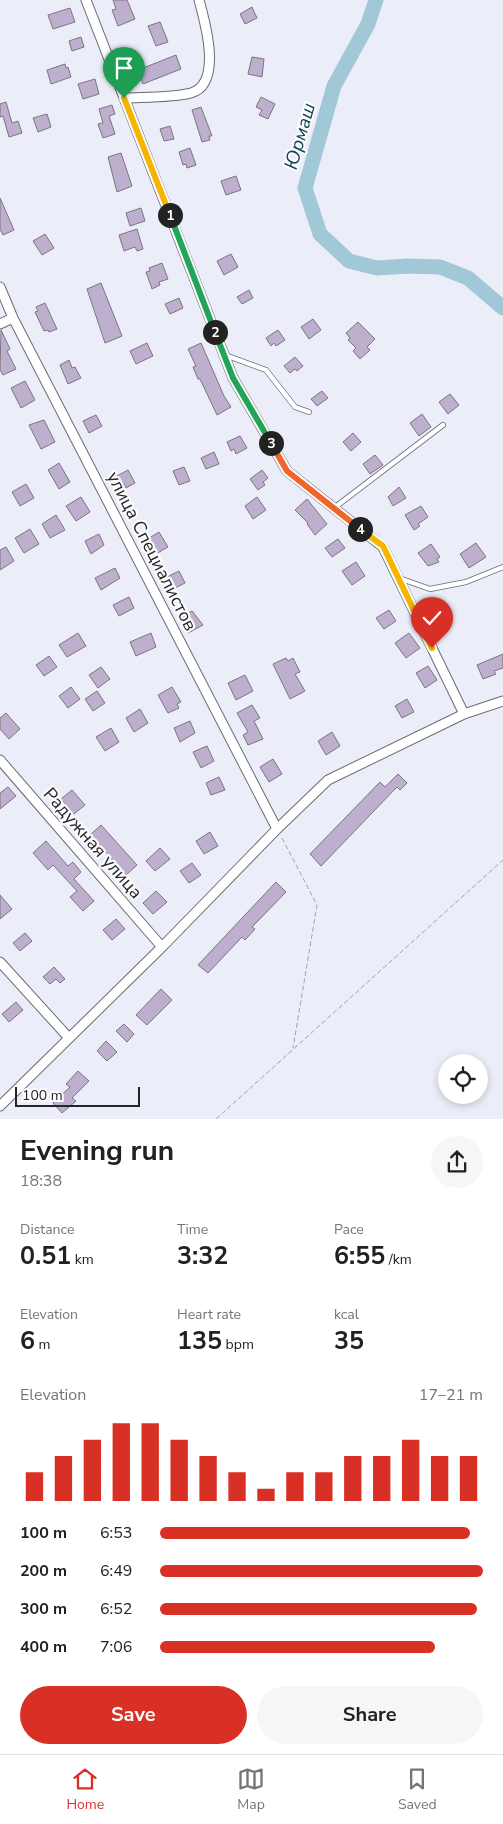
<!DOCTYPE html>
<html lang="en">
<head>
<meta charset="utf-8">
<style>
  :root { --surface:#fff; --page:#f6f6f6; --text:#202124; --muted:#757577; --line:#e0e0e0; --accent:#d93025 }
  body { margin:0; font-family:"Nunito Sans",sans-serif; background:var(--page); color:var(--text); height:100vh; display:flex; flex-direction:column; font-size:19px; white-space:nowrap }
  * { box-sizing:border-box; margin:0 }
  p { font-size:16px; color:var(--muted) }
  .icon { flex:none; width:28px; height:28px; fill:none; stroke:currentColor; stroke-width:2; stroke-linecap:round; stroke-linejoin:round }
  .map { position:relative; height:1119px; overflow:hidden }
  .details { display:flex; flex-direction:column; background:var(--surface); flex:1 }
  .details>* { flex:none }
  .buttons { position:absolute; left:438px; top:1054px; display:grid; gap:10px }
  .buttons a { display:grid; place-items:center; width:50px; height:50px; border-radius:50%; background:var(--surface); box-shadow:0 2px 8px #0003; font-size:25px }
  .scale { position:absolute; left:15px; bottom:12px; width:125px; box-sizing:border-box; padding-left:5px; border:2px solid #242529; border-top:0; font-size:14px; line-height:18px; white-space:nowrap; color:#242529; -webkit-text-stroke:4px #fbfbfd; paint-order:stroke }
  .pin { position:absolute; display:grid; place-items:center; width:42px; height:42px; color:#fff; margin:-51px -21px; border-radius:50% 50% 50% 0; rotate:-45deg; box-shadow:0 0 5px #0007 }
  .pin .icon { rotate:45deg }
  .km { position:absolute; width:25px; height:25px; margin:-12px; border-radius:50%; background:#222; color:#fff; font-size:14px; line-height:25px; text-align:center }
  .round { display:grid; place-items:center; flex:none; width:52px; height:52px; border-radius:26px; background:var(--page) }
  .summary { display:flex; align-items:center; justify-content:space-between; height:85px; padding:0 20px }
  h1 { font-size:28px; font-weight:700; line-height:38px }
  .metrics { display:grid; grid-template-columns:repeat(3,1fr); gap:8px; height:85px; padding:5px 20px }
  .metrics div { display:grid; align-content:center }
  .metrics b { font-size:25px; font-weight:700 }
  .metrics small { font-size:14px; font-weight:400 }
  .metrics p { font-size:14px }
  .chart { height:140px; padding:10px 20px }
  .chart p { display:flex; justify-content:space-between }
  .chart svg { width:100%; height:90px; margin-top:5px; stroke:var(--accent); stroke-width:6 }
  .primary-button { display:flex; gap:10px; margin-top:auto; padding:10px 20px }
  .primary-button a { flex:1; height:58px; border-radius:30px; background:var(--accent); color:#fff; font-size:20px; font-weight:700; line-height:58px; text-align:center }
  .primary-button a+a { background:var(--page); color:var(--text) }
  ul { padding:0 20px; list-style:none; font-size:16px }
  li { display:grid; grid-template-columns:80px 60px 1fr; align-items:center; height:38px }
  li i { height:12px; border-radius:6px; background:var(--accent) }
  .tabs { display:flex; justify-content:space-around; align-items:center; height:70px; border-top:1px solid var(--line); background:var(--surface); font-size:14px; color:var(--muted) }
  .tabs a { display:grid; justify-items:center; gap:2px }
  .tabs .on { color:var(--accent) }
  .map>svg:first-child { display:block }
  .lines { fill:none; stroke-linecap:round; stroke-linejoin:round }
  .river { stroke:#a0c8d7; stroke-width:15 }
  .building { fill:#beafcf; stroke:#7a767f }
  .lane-casing { stroke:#6a6c75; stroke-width:6 }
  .street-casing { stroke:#6a6c75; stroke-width:11 }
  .path { stroke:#a1a3ab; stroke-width:1; stroke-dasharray:5 2.5; stroke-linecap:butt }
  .lane { stroke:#fff; stroke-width:4.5 }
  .street { stroke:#fff; stroke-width:9 }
  .split-1-casing { stroke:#fff; stroke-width:10 }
  .split-2-casing { stroke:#fff; stroke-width:10 }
  .split-3-casing { stroke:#fff; stroke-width:10 }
  .split-4-casing { stroke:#fff; stroke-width:10 }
  .split-5-casing { stroke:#fff; stroke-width:10 }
  .split-1 { stroke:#f5b400; stroke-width:6 }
  .split-2 { stroke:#22a559; stroke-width:6 }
  .split-3 { stroke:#22a559; stroke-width:6 }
  .split-4 { stroke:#f0652b; stroke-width:6 }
  .split-5 { stroke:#f5b400; stroke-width:6 }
  .labels { text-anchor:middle; stroke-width:4.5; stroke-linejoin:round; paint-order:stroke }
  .street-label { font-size:18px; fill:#242529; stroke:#fbfbfd }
  .water-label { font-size:19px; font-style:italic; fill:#0c4555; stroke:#fbfbfd }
</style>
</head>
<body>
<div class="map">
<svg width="503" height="1119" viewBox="0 0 503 1119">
  <rect width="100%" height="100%" fill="#ebedf8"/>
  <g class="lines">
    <path class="river" d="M376,0L368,24L334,86L305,188L320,234L349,261L377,268L408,266L440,267L468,278L503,308"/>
  </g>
  <path class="building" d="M113,0H127L135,19L118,26L112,10L116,9Z
    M252,7L257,18L245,24L240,14Z
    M70,8L75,22L53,29L48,15Z
    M160,22L168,42L156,46L148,26Z
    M81,37L84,47L72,51L69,41Z
    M176,55L181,69L143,84L138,70Z
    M252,57L264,59L262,77L248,74Z
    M65,64L66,68L68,67L71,77L51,84L47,70Z
    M95,79L99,94L83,99L78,84Z
    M261,97L275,104L268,119L259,115L262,110L256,107Z
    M6,102L12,123L18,121L22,133L9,137L3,116L0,117V104Z
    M112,105L115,114L109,116L115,134L103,138L98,124L103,123L99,109Z
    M201,107L212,136H209L210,140L202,142L192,110Z
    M47,114L51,127L38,132L33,118Z
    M170,126L174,139L164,141L160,129Z
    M190,148L196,165L187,168L186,164L183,165L179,152Z
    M121,153L132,186L117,192L108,157Z
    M236,176L241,190L226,195L221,181Z
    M0,198L14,230L3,235L0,229Z
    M141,208L145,221L130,226L126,213Z
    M137,229L143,249L137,251L135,247L124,251L119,235Z
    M45,234L54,248L42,255L33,241Z
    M231,254L238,267L224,275L217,261Z
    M162,263L168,279L159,282L160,285L152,289L146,272L150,271L149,268Z
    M101,283L122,336L105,343L87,289Z
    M249,290L253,298L242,304L237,297Z
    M179,298L183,308L170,314L165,304Z
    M45,303L57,329L49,332L48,330L44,331L35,312L38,311L36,307Z
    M313,319L321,330L309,339L301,327Z
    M358,322L375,339L367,347L370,350L360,359L353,351L356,348L348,340L350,338L346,333Z
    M1,330L10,349L7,351L16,369L3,375L0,370Z
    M278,330L285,340L276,346L274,343L271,346L266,338Z
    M147,343L153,356L136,364L130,351Z
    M201,343L224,396L231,407L217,415L200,379H198L193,367L196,366L188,349Z
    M295,357L303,366L297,371L295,369L290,373L284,366Z
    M69,360L72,368L75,367L81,378L68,384L60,365Z
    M25,381L35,400L21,408L11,388Z
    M322,391L328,398L317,406L311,399Z
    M450,394L459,405L448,414L439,402Z
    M422,414L431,427L419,436L410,423Z
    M96,415L102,426L89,433L83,421Z
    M44,420L55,442L41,449L29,425Z
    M353,433L361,442L351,451L343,442Z
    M240,436L247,448L236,454L234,449L231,451L227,442Z
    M214,452L219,464L206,469L201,458Z
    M375,455L383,465L370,474L363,464Z
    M59,463L70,482L59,489L48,470Z
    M184,467L190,481L179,485L173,471Z
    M128,470L135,483L126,488L124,484L121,486L115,477Z
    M262,470L268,478L263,482L265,485L258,490L250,479Z
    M26,484L34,498L20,506L12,492Z
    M399,487L406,498L393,506L388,497Z
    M81,497L90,512L76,521L66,506Z
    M257,497L266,510L253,519L245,506Z
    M307,499L327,524L315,535L307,524L308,523L295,510Z
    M421,506L428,517L418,524L420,526L414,530L405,515Z
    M56,515L65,530L50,538L42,524Z
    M30,529L39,544L24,553L15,538Z
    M159,532L168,547L154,555L146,540Z
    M99,534L104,545L91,554L85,541Z
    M338,539L345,548L332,557L325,548Z
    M476,543L486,557L469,568L460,554Z
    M431,544L440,557L437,559L439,562L428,566L418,553Z
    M6,547L14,561L0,570V550Z
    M356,562L365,576L352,585L342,571Z
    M115,568L120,578L101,590L95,578Z
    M179,571L185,583L167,592L161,580Z
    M129,597L134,608L119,616L113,605Z
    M389,610L396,621L384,629L376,618Z
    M192,611L203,625L188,633L180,617Z
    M78,633L86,646L67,657L59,645Z
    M151,633L156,647L136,656L130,642Z
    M409,633L420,648L406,658L395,643Z
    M503,654V668L494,671L496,674L483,679L477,665Z
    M49,656L57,667L44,676L36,665Z
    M286,658L288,661L293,658L300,672L295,674L305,691L290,699L273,664Z
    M428,666L437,680L425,688L416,673Z
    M101,667L110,679L98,688L89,675Z
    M245,675L253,691L236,700L228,683Z
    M71,687L80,699L68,708L59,696Z
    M172,687L181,702L177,704L179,708L168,713L158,695Z
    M97,691L105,703L93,711L85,699Z
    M407,699L414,712L402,718L395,706Z
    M252,705L260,718L254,721L263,739L248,745L243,735L248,732L237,713Z
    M140,709L148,723L134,732L126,718Z
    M6,713L20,729L9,739L0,729V718Z
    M190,721L195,733L180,742L174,728Z
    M111,728L119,742L105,751L96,737Z
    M332,732L340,746L326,755L318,741Z
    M207,746L214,761L201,768L193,752Z
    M273,759L282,774L269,782L260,767Z
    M398,774L407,783L400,790L397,787L321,866L310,854L380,782L385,787Z
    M219,777L225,790L211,795L206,783Z
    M8,787L16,796L0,809V793Z
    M72,790L85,805L74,814L61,799Z
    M101,825L137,865L126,875L90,835Z
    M210,832L218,846L204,854L196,841Z
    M46,841L68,866L73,862L81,872L74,879L94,901L83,911L70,897L77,891L53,865L48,870L33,853Z
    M160,848L170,859L155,871L146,861Z
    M192,863L201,875L189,883L180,871Z
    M276,882L286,892L252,927L255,929L245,940L242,937L208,973L198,965Z
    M156,891L167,902L153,914L143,903Z
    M0,895L12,909L0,919Z
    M116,919L125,929L112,940L103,930Z
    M25,933L32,941L20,951L13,943Z
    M54,967L65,979L60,983L56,979L50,984L43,977Z
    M161,989L172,1000L147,1025L136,1015Z
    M16,1002L23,1010L9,1022L2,1014Z
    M124,1024L134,1034L127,1042L116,1031Z
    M106,1041L117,1052L107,1061L97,1051Z
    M78,1071L89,1081L72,1098L76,1101L62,1113L53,1103L70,1087L66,1084Z"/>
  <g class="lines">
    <g class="lane-casing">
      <path id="lane" d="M225,355L266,370L295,407L309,412
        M334,508L443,425
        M399,578L430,589L466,582L503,567"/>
    </g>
    <g class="street-casing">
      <path id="street" d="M86,0L233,378L287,471L383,547L464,714
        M124,98C144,97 172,98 191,93C223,84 205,22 199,0
        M0,287L13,318L277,829
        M0,324L13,318
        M0,760L162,947
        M0,962L69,1038
        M0,1106L162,947L277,829L328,780L464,714L503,701"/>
    </g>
    <path class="path" d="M282,838L317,905L293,1048
      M216,1119L503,860"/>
    <use href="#lane" class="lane"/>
    <use href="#street" class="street"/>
  </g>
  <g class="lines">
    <g class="split-1-casing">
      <path id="split-1" d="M124,98L170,215"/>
    </g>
    <g class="split-2-casing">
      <path id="split-2" d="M170,215L215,332"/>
    </g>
    <g class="split-3-casing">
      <path id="split-3" d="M215,332L233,378L271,443"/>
    </g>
    <g class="split-4-casing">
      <path id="split-4" d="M271,443L287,471L360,529"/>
    </g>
    <g class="split-5-casing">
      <path id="split-5" d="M360,529L383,546L432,648"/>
    </g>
    <use href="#split-1" class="split-1"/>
    <use href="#split-2" class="split-2"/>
    <use href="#split-3" class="split-3"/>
    <use href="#split-4" class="split-4"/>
    <use href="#split-5" class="split-5"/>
  </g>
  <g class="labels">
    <g class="street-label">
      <text transform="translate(152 551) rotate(63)" y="6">улица Специалистов</text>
      <text transform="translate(93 843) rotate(49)" y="6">Радужная улица</text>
    </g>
    <g class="water-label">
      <text transform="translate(299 136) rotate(-74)" y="7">Юрмаш</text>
    </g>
  </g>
</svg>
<div class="buttons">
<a><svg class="icon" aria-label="locate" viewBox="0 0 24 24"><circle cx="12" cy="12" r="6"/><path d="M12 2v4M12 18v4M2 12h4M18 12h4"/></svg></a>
</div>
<div class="scale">100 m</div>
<div class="pin" style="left:124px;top:98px;background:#1e9e55"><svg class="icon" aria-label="arrive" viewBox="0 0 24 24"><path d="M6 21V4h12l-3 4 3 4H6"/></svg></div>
<div class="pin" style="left:432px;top:648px;background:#d93025"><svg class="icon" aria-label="check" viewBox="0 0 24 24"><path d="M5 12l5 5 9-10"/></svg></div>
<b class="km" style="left:170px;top:215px">1</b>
<b class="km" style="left:215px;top:332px">2</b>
<b class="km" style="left:271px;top:443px">3</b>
<b class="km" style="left:360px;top:529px">4</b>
</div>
<section class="details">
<div class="summary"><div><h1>Evening run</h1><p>18:38</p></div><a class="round"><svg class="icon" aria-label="share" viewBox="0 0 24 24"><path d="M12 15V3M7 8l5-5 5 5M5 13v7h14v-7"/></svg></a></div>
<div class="metrics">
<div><p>Distance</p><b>0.51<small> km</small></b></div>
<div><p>Time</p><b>3:32</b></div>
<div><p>Pace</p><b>6:55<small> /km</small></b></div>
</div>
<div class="metrics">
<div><p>Elevation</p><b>6<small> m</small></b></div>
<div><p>Heart rate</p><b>135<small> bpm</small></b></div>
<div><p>kcal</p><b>35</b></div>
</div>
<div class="chart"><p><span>Elevation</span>17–21 m</p>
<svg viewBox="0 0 160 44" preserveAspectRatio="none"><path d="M5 44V30M15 44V22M25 44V14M35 44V6M45 44V6M55 44V14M65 44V22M75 44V30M85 44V38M95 44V30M105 44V30M115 44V22M125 44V22M135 44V14M145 44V22M155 44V22"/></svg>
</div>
<ul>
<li><b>100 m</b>6:53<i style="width:96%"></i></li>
<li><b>200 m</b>6:49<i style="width:100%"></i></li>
<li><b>300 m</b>6:52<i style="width:98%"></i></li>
<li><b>400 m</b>7:06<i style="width:85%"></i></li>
</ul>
<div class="primary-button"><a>Save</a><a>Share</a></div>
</section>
<nav class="tabs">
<a class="on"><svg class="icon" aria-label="home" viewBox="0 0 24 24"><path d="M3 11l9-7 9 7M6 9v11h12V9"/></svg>Home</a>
<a><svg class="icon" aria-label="map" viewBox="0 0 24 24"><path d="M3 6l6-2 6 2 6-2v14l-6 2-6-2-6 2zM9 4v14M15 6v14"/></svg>Map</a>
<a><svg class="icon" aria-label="saved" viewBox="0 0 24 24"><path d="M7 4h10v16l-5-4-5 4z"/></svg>Saved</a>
</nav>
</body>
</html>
